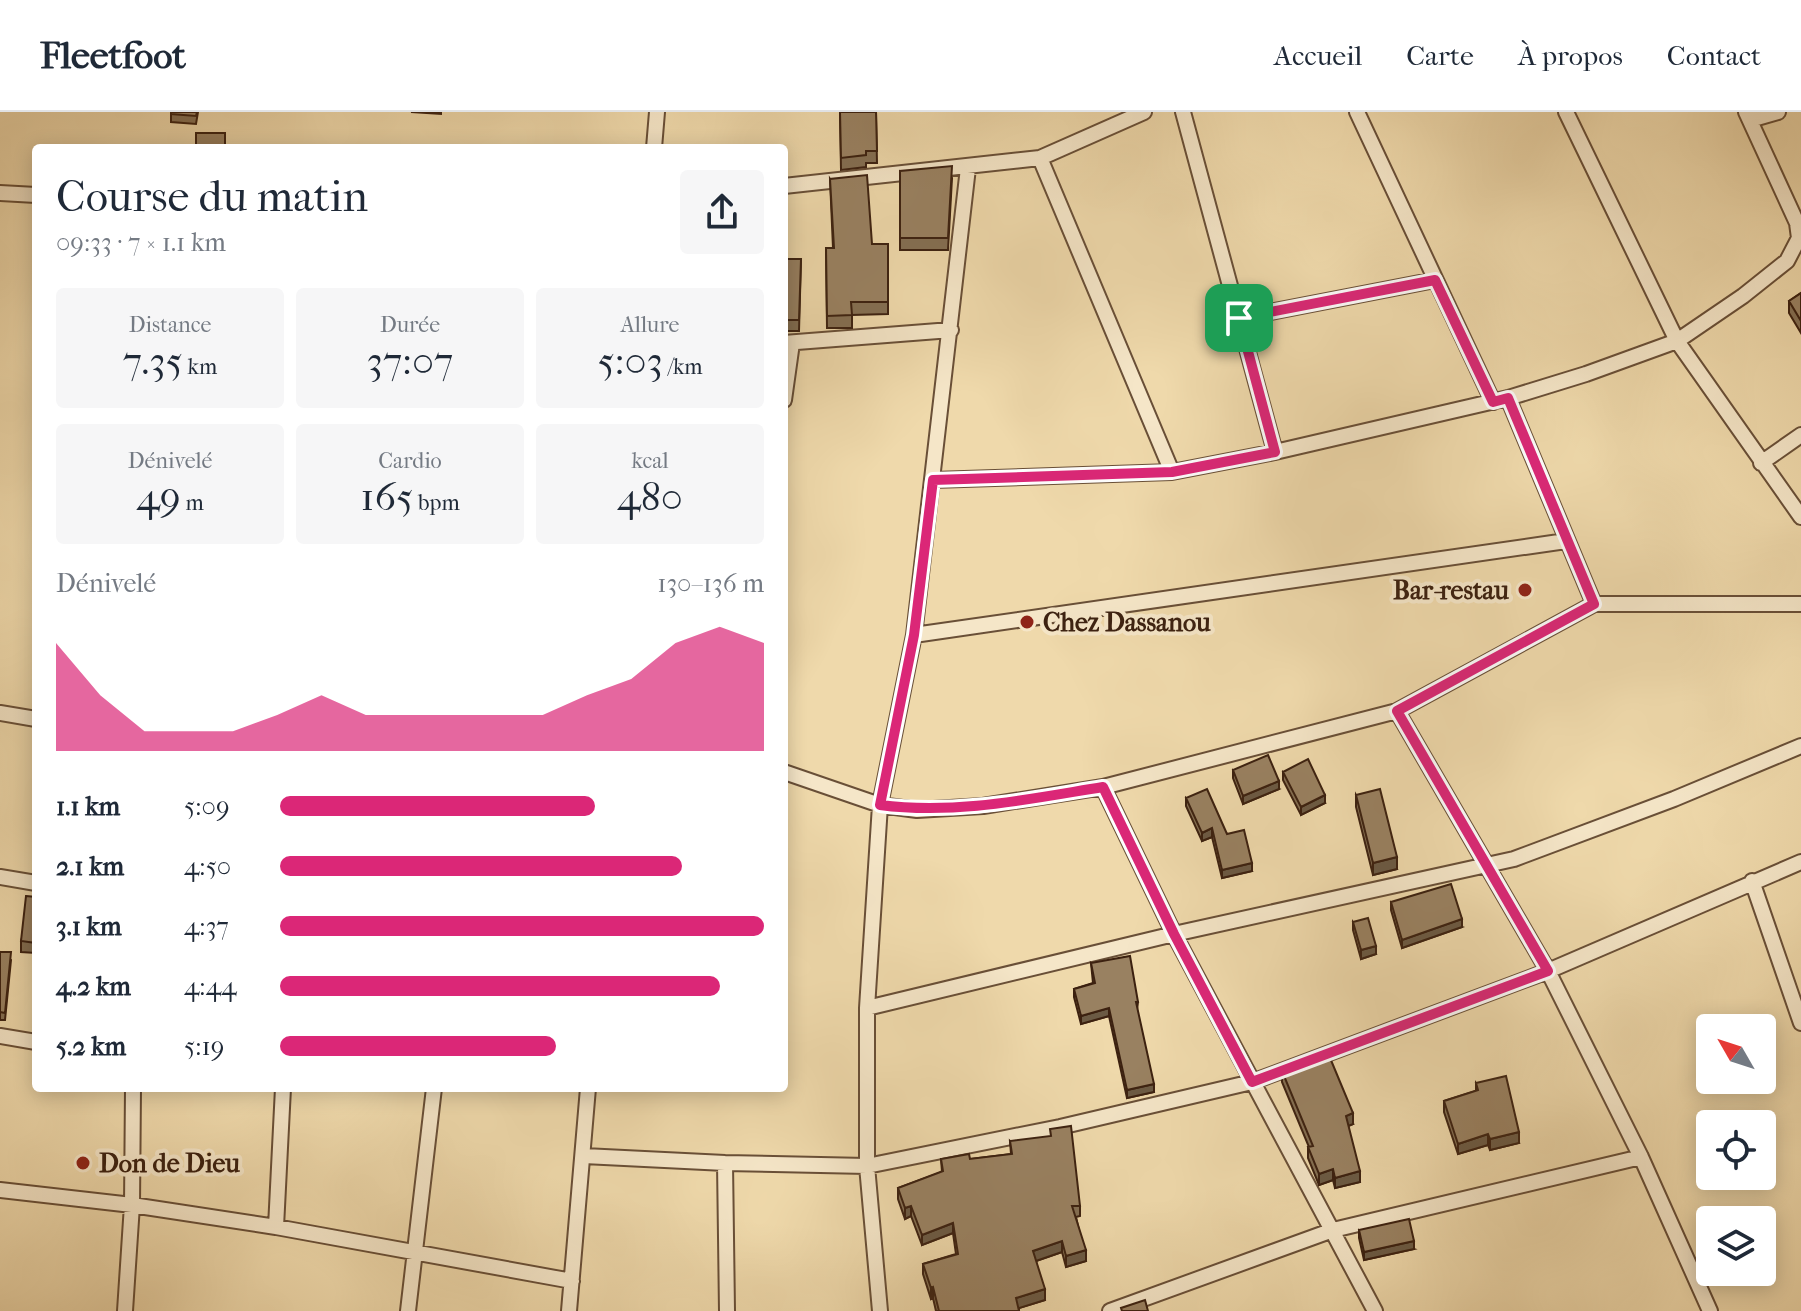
<!DOCTYPE html>
<html lang="fr">
<head>
<meta charset="utf-8">
<style>
  :root { --surface:#fff; --page:#f6f6f7; --text:#1f2937; --muted:#747a83; --line:#e0e1e3; --accent:#db2777 }
  body { margin:0; font-family:"IM FELL French Canon",serif; background:var(--page); color:var(--text); height:100vh; display:flex; flex-direction:column; font-size:30px; white-space:nowrap }
  * { box-sizing:border-box; margin:0 }
  p { font-size:26px; color:var(--muted) }
  .icon { flex:none; width:44px; height:44px; fill:none; stroke:currentColor; stroke-width:2; stroke-linecap:round; stroke-linejoin:round }
  .map { position:relative; flex:1; overflow:hidden }
  .side { position:absolute; left:32px; top:32px; width:756px; height:948px; display:flex; flex-direction:column; background:var(--surface); border-radius:8px; box-shadow:0 4px 20px #0003 }
  .side>* { flex:none }
  .needle { width:52px; rotate:309deg }
  .buttons { position:absolute; left:1696px; top:902px; display:grid; gap:16px }
  .buttons a { display:grid; place-items:center; width:80px; height:80px; border-radius:8px; background:var(--surface); box-shadow:0 4px 20px #0003; font-size:40px }
  .pin { position:absolute; display:grid; place-items:center; width:68px; height:68px; color:#fff; margin:-34px; border-radius:16px; box-shadow:0 4px 12px #0006 }
  .round { display:grid; place-items:center; flex:none; width:84px; height:84px; border-radius:8px; background:var(--page) }
  .head { display:flex; align-items:center; justify-content:space-between; height:136px; padding:0 24px }
  h1 { font-size:44px; font-weight:600; line-height:60px }
  .metrics { display:grid; grid-template-columns:repeat(3,1fr); gap:12px; height:136px; padding:8px 24px }
  .metrics div { display:grid; align-content:center; border-radius:8px; background:var(--page); text-align:center }
  .metrics b { font-size:40px; font-weight:600 }
  .metrics small { font-size:22px; font-weight:400 }
  .metrics p { font-size:22px }
  .chart { height:224px; padding:16px 24px }
  .chart p { display:flex; justify-content:space-between }
  .chart svg { width:100%; height:144px; margin-top:8px; fill:var(--accent); opacity:.7 }
  ul { padding:0 24px; list-style:none; font-size:26px }
  li { display:grid; grid-template-columns:128px 96px 1fr; align-items:center; height:60px }
  li i { height:20px; border-radius:10px; background:var(--accent) }
  header { display:flex; align-items:center; gap:48px; box-sizing:border-box; height:112px; padding:0 40px; background:var(--surface); border-bottom:2px solid var(--line) }
  header strong { font-size:38px }
  nav { display:flex; gap:44px; margin-inline-start:auto; font-size:28px }
  .map>svg:first-child { display:block }
  .lines { fill:none; stroke-linecap:round; stroke-linejoin:round }
  .street-casing { stroke:#694f37; stroke-width:18 }
  .street { stroke:#f5e6c8; stroke-width:14 }
  .wall { fill:#846f53; stroke:#3c2110; stroke-width:2 }
  .shaded-wall { fill:#6b5a44; stroke:#3c2110; stroke-width:2 }
  .building { fill:#998161; stroke:#3c2110; stroke-width:2 }
  .route-casing { stroke:#fff; stroke-width:16 }
  .route { stroke:#db2777; stroke-width:10 }
  .poi-dot { fill:#8f2418; stroke:#f5e6c8; stroke-width:3 }
  .labels { text-anchor:middle; stroke-width:8; stroke-linejoin:round; paint-order:stroke }
  .poi-label { font-size:26px; font-weight:bold; fill:#3c2110; stroke:#f5e6c8; text-anchor:start }
</style>
</head>
<body>
<header>
<strong>Fleetfoot</strong>
<nav><a>Accueil</a><a>Carte</a><a>À propos</a><a>Contact</a></nav>
</header>
<div class="map">
<svg width="1801" height="1199" viewBox="0 0 1801 1199">
  <rect width="100%" height="100%" fill="#efd9ab"/>
  <filter id="stains"><feTurbulence type="fractalNoise" baseFrequency=".0025" numOctaves="4"/><feColorMatrix values="0 0 0 0 .2 0 0 0 0 .09 0 0 0 0 .02 0 0 0 .5 -.17"/></filter>
  <radialGradient id="worn" r=".72"><stop offset=".6" stop-color="#630" stop-opacity="0"/><stop offset="1" stop-color="#630" stop-opacity=".3"/></radialGradient>
  <g class="lines">
    <g class="street-casing">
      <path id="street" d="M1183,0L1275,340
        M1357,0L1493,290
        M1566,0L1677,229L1801,405
        M1750,8L1778,0
        M654,36L657,0
        M1040,46L1172,360
        M784,74L1040,46L1144,0
        M0,81L36,83
        M1239,206L1435,168
        M784,231L951,218
        M1508,286L1594,492
        M784,288L792,231
        M1761,351L1801,323
        M933,368L1172,360L1275,340L1508,286L1586,262L1677,229L1743,184L1787,149L1799,126L1797,111L1746,0
        M914,523L1566,429
        M1397,599L1548,859L1641,1045L1710,1199
        M0,601L36,607
        M784,660L880,693L917,698L983,694L1103,675L1397,599L1594,492H1801
        M1103,675L1174,822L1375,1199
        M0,765L36,771
        M1752,769L1801,911
        M867,896L1174,822L1514,747L1674,687L1801,634
        M0,924L36,930
        M584,1044L725,1051L867,1054L1060,1015L1252,970L1548,859L1801,750
        M725,1051L727,1199
        M0,1078L132,1093L276,1115L572,1169
        M276,1115L283,976
        M125,1199L132,1093L133,976
        M408,1199L434,976
        M569,1199L588,976
        M880,1199L867,1054V896L880,693L914,523L968,56
        M1110,1199L1333,1118L1641,1045"/>
    </g>
    <use href="#street" class="street"/>
  </g>
  <path class="wall" d="M171,0H198L196,12L171,10Z
    M411,0H441V2Z
    M840,0H876L877,51H866V55L841,58Z
    M900,59L952,66L948,138H900Z
    M830,67L872,132H888V202L852,203V216H827L826,136H833Z
    M784,147H801L799,219H784Z
    M1801,181V221L1789,201V189Z
    M1233,658L1279,677L1243,692L1233,666Z
    M1283,660L1325,691L1301,703L1283,668Z
    M1356,683L1397,757L1373,763L1356,695Z
    M1186,686L1227,722L1252,759L1222,766L1212,725L1202,729L1186,694Z
    M36,785V841L21,840V829Z
    M1391,790L1462,815L1402,836L1391,798Z
    M1353,810L1376,842L1361,847L1353,818Z
    M0,840L11,848L5,908H0Z
    M1091,851L1138,890L1137,898L1154,980L1127,986L1109,904L1081,912L1074,885V877L1093,871Z
    M1282,959L1353,1012L1348,1014L1360,1070L1335,1076L1333,1068L1319,1073L1308,1046V1035H1309L1282,970Z
    M1476,971L1519,1031L1490,1038L1488,1033L1458,1042L1444,1000V989L1476,979Z
    M1010,1029L1080,1094V1104L1076,1105L1086,1149L1066,1155L1062,1140L1036,1149L1045,1188L1019,1196V1199H936L933,1186L931,1187L923,1162V1152L956,1142L953,1121L922,1133L911,1104L905,1107L898,1087V1076L942,1060L941,1047H970L1011,1042Z
    M1359,1118L1414,1137L1364,1148L1359,1126Z"/>
  <path class="shaded-wall" d="M1279,669V677L1243,692V684Z
    M1325,683V691L1301,703V695Z
    M1212,716V725L1202,729V721Z
    M1397,745V757L1373,763V751Z
    M1252,751V759L1222,766V758Z
    M1462,807V815L1402,836V828Z
    M1376,834V842L1361,847V838Z
    M1109,896V904L1081,912V904Z
    M1154,972V980L1127,986V978Z
    M1353,1001V1012L1346,1015V1004Z
    M1519,1020V1031L1490,1038V1027Z
    M1488,1022V1033L1458,1042V1032Z
    M1333,1057V1068L1319,1073V1062Z
    M1360,1059V1070L1335,1076V1066Z
    M911,1094V1104L905,1107V1096Z
    M953,1111V1121L922,1133V1123Z
    M1062,1129V1140L1033,1150V1139Z
    M1414,1129V1137L1364,1148V1140Z
    M1086,1138V1149L1066,1155V1144Z
    M933,1175V1186L931,1187V1176Z
    M1045,1177V1188L1016,1197V1186Z"/>
  <path class="building" d="M171,0H197L196,4L171,2Z
    M840,0H876L877,39H866V43L841,46Z
    M196,21H225V36H196Z
    M952,54L948,126H900V59Z
    M867,63L872,132H888V190H851L852,203L827,204L826,136H834L830,67Z
    M784,147H801L799,208H784Z
    M1801,181V209L1789,189Z
    M1268,643L1279,669L1243,684L1233,658Z
    M1308,647L1325,683L1301,695L1283,660Z
    M1207,677L1227,722L1244,718L1252,751L1222,758L1212,716L1202,721L1186,686Z
    M1380,677L1397,745L1373,751L1356,683Z
    M1451,772L1462,807L1402,828L1391,790Z
    M26,784L36,785V831L21,829Z
    M1368,806L1376,834L1361,838L1353,810Z
    M0,840H11L5,901L0,900Z
    M1130,844L1138,890H1136L1154,972L1127,978L1109,896L1081,904L1074,877L1095,871L1091,851Z
    M1328,941L1353,1001L1346,1004L1360,1059L1335,1066L1333,1057L1319,1062L1308,1035L1313,1034L1282,959Z
    M1506,964L1519,1020L1490,1027L1488,1022L1458,1032L1444,989L1478,978L1476,971Z
    M1071,1014L1080,1094H1072L1086,1138L1066,1144L1062,1129L1033,1139L1045,1177L1016,1186L1019,1199H939L933,1175L931,1176L923,1152L958,1142L953,1111L922,1123L911,1094L905,1096L898,1076L943,1059L941,1047L969,1042L970,1047L1012,1042L1010,1029L1051,1024L1050,1017Z
    M1409,1107L1414,1129L1364,1140L1359,1118Z
    M1145,1188L1148,1199H1122L1121,1196Z"/>
  <g class="lines">
    <g class="route-casing">
      <path id="route" d="M1435,168L1493,290L1508,286L1594,492L1397,599L1548,859L1252,970L1174,822L1103,675C1029,687 955,703 880,693L914,523L933,368L1172,360L1275,340L1239,206Z"/>
    </g>
    <use href="#route" class="route"/>
  </g>
  <g class="poi-dot">
    <circle cx="1525" cy="478" r="8"/>
    <circle cx="1027" cy="510" r="8"/>
    <circle cx="83" cy="1051" r="8"/>
  </g>
  <g class="labels">
    <g class="poi-label">
      <text x="1509" y="487" text-anchor="end">Bar-restau</text>
      <text x="1043" y="519">Chez Dassanou</text>
      <text x="99" y="1060">Don de Dieu</text>
    </g>
  </g>
  <rect width="100%" height="100%" filter="url(#stains)"/>
  <rect width="100%" height="100%" fill="url(#worn)"/>
</svg>
<div class="buttons">
<a><svg class="needle" viewBox="-14 -14 28 28"><path d="M0-13l5 13h-10z" fill="#e53935"/><path d="M0 13l5-13h-10z" fill="#747a83"/></svg></a>
<a><svg class="icon" aria-label="locate" viewBox="0 0 24 24"><circle cx="12" cy="12" r="6"/><path d="M12 2v4M12 18v4M2 12h4M18 12h4"/></svg></a>
<a><svg class="icon" aria-label="layers" viewBox="0 0 24 24"><path d="M12 4l9 5-9 5-9-5zM3 14l9 5 9-5"/></svg></a>
</div>
<div class="pin" style="left:1239px;top:206px;background:#1e9e55"><svg class="icon" aria-label="arrive" viewBox="0 0 24 24"><path d="M6 21V4h12l-3 4 3 4H6"/></svg></div>
<section class="side">
<div class="head"><div><h1>Course du matin</h1><p>09:33 · 7 × 1.1 km</p></div><a class="round"><svg class="icon" aria-label="share" viewBox="0 0 24 24"><path d="M12 15V3M7 8l5-5 5 5M5 13v7h14v-7"/></svg></a></div>
<div class="metrics">
<div><p>Distance</p><b>7.35<small> km</small></b></div>
<div><p>Durée</p><b>37:07</b></div>
<div><p>Allure</p><b>5:03<small> /km</small></b></div>
</div>
<div class="metrics">
<div><p>Dénivelé</p><b>49<small> m</small></b></div>
<div><p>Cardio</p><b>165<small> bpm</small></b></div>
<div><p>kcal</p><b>480</b></div>
</div>
<div class="chart"><p><span>Dénivelé</span>130–136 m</p>
<svg viewBox="0 0 160 44" preserveAspectRatio="none"><path d="M0 44V11L10 27L20 38L30 38L40 38L50 33L60 27L70 33L80 33L90 33L100 33L110 33L120 27L130 22L140 11L150 6L160 11V44z"/></svg>
</div>
<ul>
<li><b>1.1 km</b>5:09<i style="width:65%"></i></li>
<li><b>2.1 km</b>4:50<i style="width:83%"></i></li>
<li><b>3.1 km</b>4:37<i style="width:100%"></i></li>
<li><b>4.2 km</b>4:44<i style="width:91%"></i></li>
<li><b>5.2 km</b>5:19<i style="width:57%"></i></li>
</ul>
</section>
</div>
</body>
</html>
